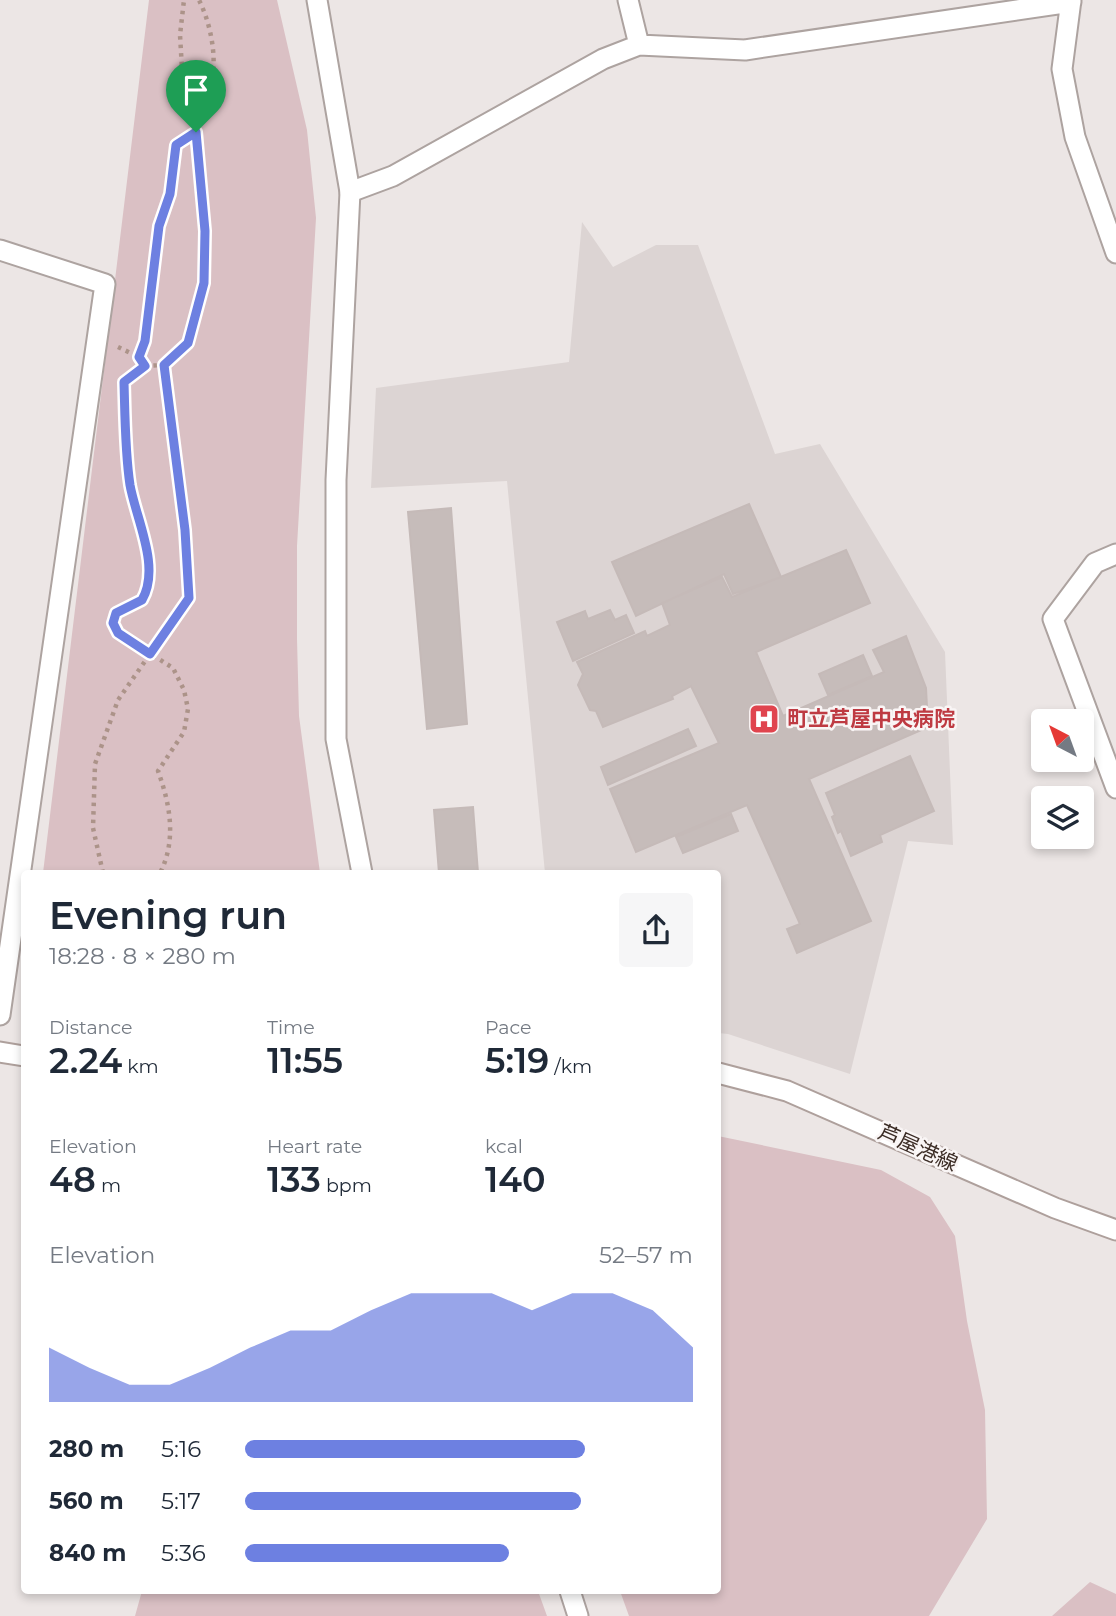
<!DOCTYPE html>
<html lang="en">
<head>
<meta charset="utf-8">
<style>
  :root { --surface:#fff; --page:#f6f6f7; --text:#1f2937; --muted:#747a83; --accent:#6d80e1 }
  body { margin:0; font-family:Montserrat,"Noto Sans JP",sans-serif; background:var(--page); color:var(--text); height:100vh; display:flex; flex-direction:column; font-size:26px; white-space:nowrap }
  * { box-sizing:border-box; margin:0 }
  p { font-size:23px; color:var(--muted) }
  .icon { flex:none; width:38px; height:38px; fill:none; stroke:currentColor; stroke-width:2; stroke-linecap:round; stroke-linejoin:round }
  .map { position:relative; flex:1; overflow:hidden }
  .side { position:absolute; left:21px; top:870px; width:700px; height:724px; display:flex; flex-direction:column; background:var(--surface); border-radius:7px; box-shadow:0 4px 10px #0003 }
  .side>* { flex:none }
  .needle { width:46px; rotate:319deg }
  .tools { position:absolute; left:1031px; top:709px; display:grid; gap:14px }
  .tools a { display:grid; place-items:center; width:63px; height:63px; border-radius:7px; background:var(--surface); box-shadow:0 4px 10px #0003; font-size:35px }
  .pin { position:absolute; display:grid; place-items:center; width:60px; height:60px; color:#fff; margin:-72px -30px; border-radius:50% 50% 50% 0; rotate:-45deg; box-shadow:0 0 7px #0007 }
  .pin .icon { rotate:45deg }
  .round { display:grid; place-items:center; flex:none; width:74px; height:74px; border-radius:7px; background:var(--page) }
  .headline { display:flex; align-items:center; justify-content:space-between; height:119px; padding:0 28px }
  h1 { font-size:38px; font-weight:600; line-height:52px }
  .figures { display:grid; grid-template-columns:repeat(3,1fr); gap:10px; height:119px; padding:7px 28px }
  .figures div { display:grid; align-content:center }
  .figures b { font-size:35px; font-weight:600 }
  .figures small { font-size:19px; font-weight:400 }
  .figures p { font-size:19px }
  .chart { height:196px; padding:14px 28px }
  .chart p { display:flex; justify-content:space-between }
  .chart svg { width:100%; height:126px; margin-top:7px; fill:var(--accent); opacity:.7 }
  ul { padding:0 28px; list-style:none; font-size:23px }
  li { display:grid; grid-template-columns:112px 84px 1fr; align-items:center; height:52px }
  li i { height:18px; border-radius:9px; background:var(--accent) }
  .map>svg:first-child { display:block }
  .built { fill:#dcd4d3 }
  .green { fill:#dac0c4 }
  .building { fill:#c6bcba; stroke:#c5bab8; stroke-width:2 }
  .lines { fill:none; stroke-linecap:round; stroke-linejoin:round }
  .minor-casing { stroke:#ada3a0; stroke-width:23 }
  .tertiary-casing { stroke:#ada3a0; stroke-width:23 }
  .secondary-casing { stroke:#aea09c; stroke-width:23 }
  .path { stroke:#ac9389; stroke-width:4.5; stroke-dasharray:3.5 5; stroke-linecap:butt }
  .minor { stroke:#fff; stroke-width:19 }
  .tertiary { stroke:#fff; stroke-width:19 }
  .secondary { stroke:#fff; stroke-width:19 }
  .route-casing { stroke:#fff; stroke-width:14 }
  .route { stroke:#6d80e1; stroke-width:9 }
  .labels { text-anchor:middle; stroke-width:5; stroke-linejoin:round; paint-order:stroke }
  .health-label { font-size:21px; font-weight:bold; fill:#be3a42; stroke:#f9f5f5; text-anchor:start }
  .street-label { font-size:21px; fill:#3c2d26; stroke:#f9f5f5 }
</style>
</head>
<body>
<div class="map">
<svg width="1116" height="1616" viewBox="0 0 1116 1616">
  <rect width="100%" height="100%" fill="#ece6e5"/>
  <path class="built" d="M582,222L613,267L656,245H698L775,454L820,444L945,652L953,845L908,841L850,1074L728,1034L718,1033V873H545L507,481L371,488L376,388L569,362Z"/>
  <path class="green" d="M149,0H277L307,130L316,218L297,546V639L299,716L320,873H43Z
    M718,1136L881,1170L930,1197L955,1236L967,1321L985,1410L987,1519L929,1616H629L620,1591H718Z
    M1090,1582L1116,1594V1616H1052Z
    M142,1591H538L547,1616H135Z"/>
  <path class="building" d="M749,504L781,577L733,594L724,574L636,616L612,562Z
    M451,508L467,724L427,729L408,512Z
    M846,550L870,603L756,652L783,716L884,672L873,650L906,636L926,688L928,727L809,779L871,921L797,953L787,929L800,924L747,805L636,852L610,789L719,743L691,686L672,696L673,699L603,727L596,711L590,710L578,685L583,674L577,662L645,631L647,636L670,625L662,603L722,577L732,597Z
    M610,610L615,620L626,615L634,633L573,661L557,622L585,611L588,619Z
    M863,655L872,676L828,695L819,674Z
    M688,729L696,746L608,785L601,767Z
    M910,756L934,811L880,835L882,842L851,856L841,831L838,833L832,817L835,815L826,793Z
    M473,807L478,873H439L434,810Z
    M731,814L738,831L683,853L676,837Z"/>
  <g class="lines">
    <g class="minor-casing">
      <path id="minor" d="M628,0L639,45
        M1071,0L1062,69L1075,137L1116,253
        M350,192L393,176L603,59L639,45L745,50L1071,2
        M0,250L105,284L0,1015
        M1116,554L1095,563L1053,619L1116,788"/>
    </g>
    <g class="tertiary-casing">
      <path id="tertiary" d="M317,0L350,192L336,480V739L362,873
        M570,1591L578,1616"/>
    </g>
    <g class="secondary-casing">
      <path id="secondary" d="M0,1052L24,1056
        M718,1073L787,1091L1055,1208L1116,1230"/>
    </g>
    <path class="path" d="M193,115C224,90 215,32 199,0
      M118,347L139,357
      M164,365L188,343L204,283L205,231L196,132L182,69L180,35L184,0
      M145,366L124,382L130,487L146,535L148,582L141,600L116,613L113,623L118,633L173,668L184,690L188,709L184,732L158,771C170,804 177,840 160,873
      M103,873L93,828L95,764L118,700L189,598L185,530L164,365L145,366L139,357L145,340L159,226L170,194L176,145L196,132"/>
    <use href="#minor" class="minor"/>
    <use href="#tertiary" class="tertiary"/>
    <use href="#secondary" class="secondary"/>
  </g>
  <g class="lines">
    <g class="route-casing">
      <path id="route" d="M196,132L205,231L204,283L188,343L164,365L185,530L189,598L150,654L118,633L113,623L116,613L142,600C161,567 136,519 130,485C125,452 125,416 124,382L145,366L139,357L145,341L159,226L170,194L176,145Z"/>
    </g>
    <use href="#route" class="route"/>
  </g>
  <defs>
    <g id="hospital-square" transform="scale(1.575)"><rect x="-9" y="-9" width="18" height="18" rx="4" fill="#e0444e" stroke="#f9f5f5"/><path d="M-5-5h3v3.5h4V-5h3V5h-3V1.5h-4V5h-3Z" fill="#fff"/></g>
  </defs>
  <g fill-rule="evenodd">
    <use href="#hospital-square" x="764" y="719"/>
  </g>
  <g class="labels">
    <g class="health-label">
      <text x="787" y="726">町立芦屋中央病院</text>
    </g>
    <g class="street-label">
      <text transform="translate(918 1148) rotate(24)" y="7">芦屋港線</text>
    </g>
  </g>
</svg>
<div class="tools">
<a><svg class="needle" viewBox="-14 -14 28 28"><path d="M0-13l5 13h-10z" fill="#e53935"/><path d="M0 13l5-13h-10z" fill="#747a83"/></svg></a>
<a><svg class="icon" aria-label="layers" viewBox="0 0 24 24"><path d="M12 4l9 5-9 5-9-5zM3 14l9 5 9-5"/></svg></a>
</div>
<div class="pin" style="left:196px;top:132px;background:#1e9e55"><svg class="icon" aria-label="arrive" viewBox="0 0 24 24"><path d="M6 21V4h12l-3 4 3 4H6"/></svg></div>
<section class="side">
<div class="headline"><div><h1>Evening run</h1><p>18:28 · 8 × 280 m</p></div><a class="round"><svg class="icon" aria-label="share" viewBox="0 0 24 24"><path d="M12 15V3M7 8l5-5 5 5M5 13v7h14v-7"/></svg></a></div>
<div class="figures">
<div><p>Distance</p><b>2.24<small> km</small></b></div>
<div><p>Time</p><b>11:55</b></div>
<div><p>Pace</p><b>5:19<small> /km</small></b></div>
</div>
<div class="figures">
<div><p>Elevation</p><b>48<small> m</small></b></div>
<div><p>Heart rate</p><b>133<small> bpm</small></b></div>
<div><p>kcal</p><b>140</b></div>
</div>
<div class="chart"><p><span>Elevation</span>52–57 m</p>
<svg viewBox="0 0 160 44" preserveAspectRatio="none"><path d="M0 44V25L10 32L20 38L30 38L40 32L50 25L60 19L70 19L80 12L90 6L100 6L110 6L120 12L130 6L140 6L150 12L160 25V44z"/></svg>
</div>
<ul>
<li><b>280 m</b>5:16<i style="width:76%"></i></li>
<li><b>560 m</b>5:17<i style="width:75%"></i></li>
<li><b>840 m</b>5:36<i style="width:59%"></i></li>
</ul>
</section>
</div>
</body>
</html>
